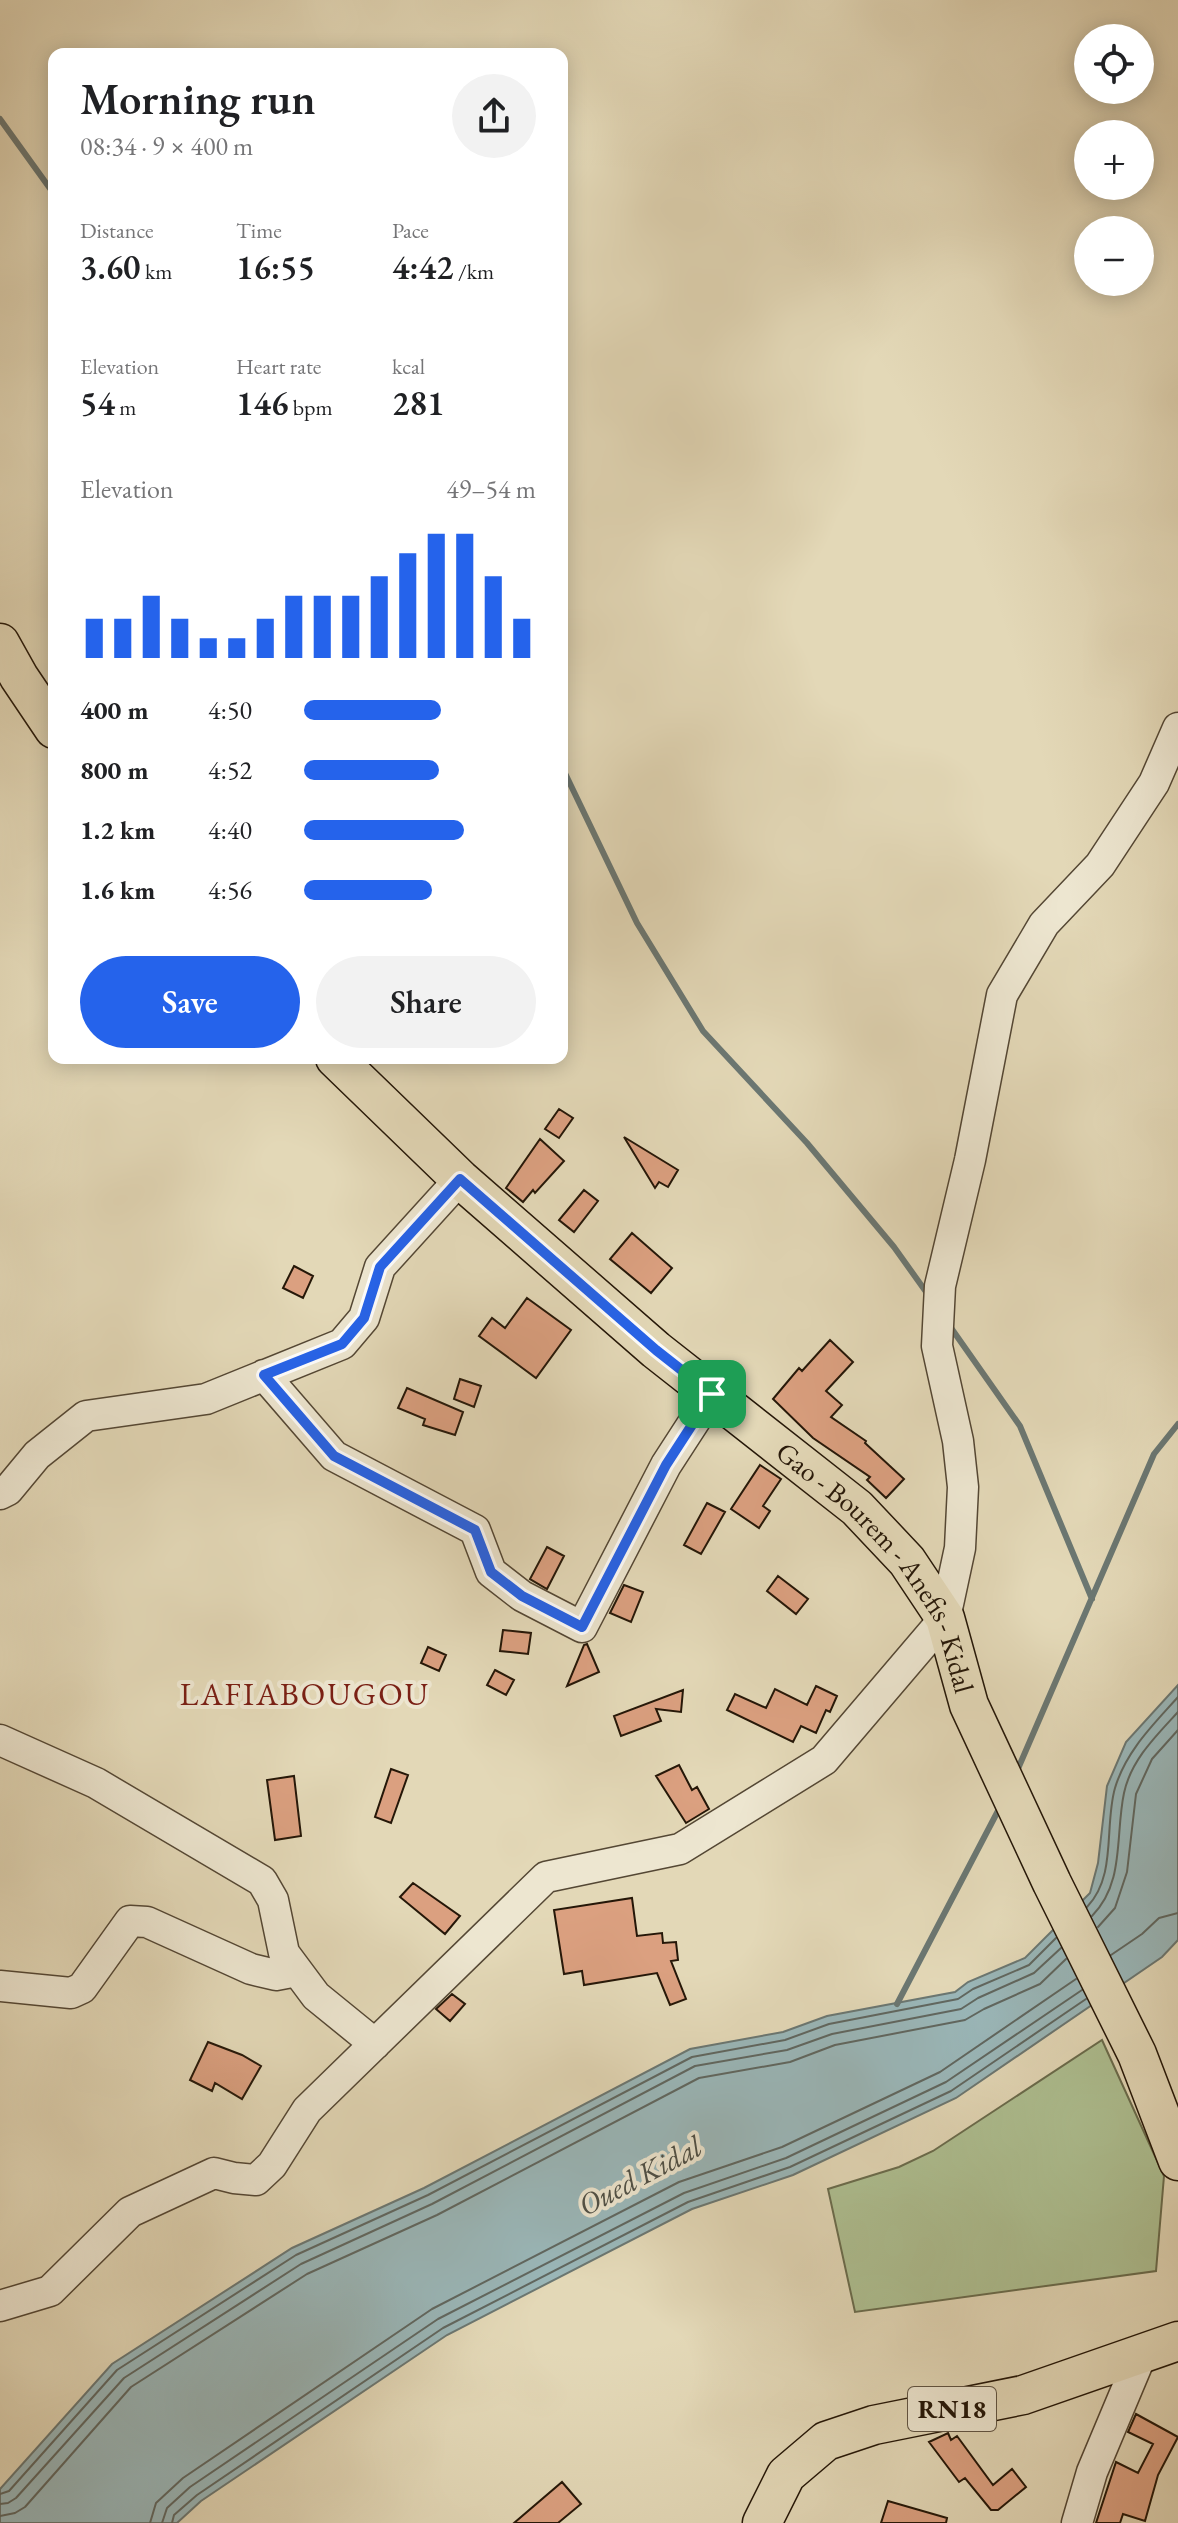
<!DOCTYPE html>
<html lang="en">
<head>
<meta charset="utf-8">
<style>
  :root { --surface:#fff; --page:#f2f2f2; --text:#202124; --muted:#757577; --accent:#2563eb }
  body { margin:0; font-family:"EB Garamond",serif; background:var(--page); color:var(--text); height:100vh; display:flex; flex-direction:column; font-size:30px; white-space:nowrap }
  * { box-sizing:border-box; margin:0 }
  p { font-size:26px; color:var(--muted) }
  .icon { flex:none; width:44px; height:44px; fill:none; stroke:currentColor; stroke-width:2; stroke-linecap:round; stroke-linejoin:round }
  .map { position:relative; flex:1; overflow:hidden }
  .drawer { position:absolute; left:48px; top:48px; width:520px; height:1016px; display:flex; flex-direction:column; background:var(--surface); border-radius:16px; box-shadow:0 4px 20px #0003 }
  .drawer>* { flex:none }
  .buttons { position:absolute; left:1074px; top:24px; display:grid; gap:16px }
  .buttons a { display:grid; place-items:center; width:80px; height:80px; border-radius:50%; background:var(--surface); box-shadow:0 4px 20px #0003; font-size:40px }
  .pin { position:absolute; display:grid; place-items:center; width:68px; height:68px; color:#fff; margin:-34px; border-radius:16px; box-shadow:0 4px 12px #0006 }
  .round { display:grid; place-items:center; flex:none; width:84px; height:84px; border-radius:42px; background:var(--page) }
  .headline { display:flex; align-items:center; justify-content:space-between; height:136px; padding:0 32px }
  h1 { font-size:44px; font-weight:600; line-height:60px }
  .metrics { display:grid; grid-template-columns:repeat(3,1fr); gap:12px; height:136px; padding:8px 32px }
  .metrics div { display:grid; align-content:center }
  .metrics b { font-size:34px; font-weight:600 }
  .metrics small { font-size:22px; font-weight:400 }
  .metrics p { font-size:22px }
  .chart { height:224px; padding:16px 32px }
  .chart p { display:flex; justify-content:space-between }
  .chart svg { width:100%; height:144px; margin-top:8px; stroke:var(--accent); stroke-width:6 }
  .cta { display:flex; gap:16px; margin-top:auto; padding:16px 32px }
  .cta a { flex:1; height:92px; border-radius:48px; background:var(--accent); color:#fff; font-size:32px; font-weight:600; line-height:92px; text-align:center }
  .cta a+a { background:var(--page); color:var(--text) }
  ul { padding:0 32px; list-style:none; font-size:26px }
  li { display:grid; grid-template-columns:128px 96px 1fr; align-items:center; height:60px }
  li i { height:20px; border-radius:10px; background:var(--accent) }
  .map>svg:first-child { display:block }
  .green { fill:#aec092; stroke:#6a6c4d; stroke-width:2 }
  .water { fill:#9ab7b9; stroke:#6b7772; stroke-width:2 }
  .lines { fill:none; stroke-linecap:round; stroke-linejoin:round }
  .shore { stroke:#606760; stroke-width:2 }
  .stream { stroke:#6b7772; stroke-width:6 }
  .building { fill:#dba080; stroke:#251708; stroke-width:2 }
  .minor-casing { stroke:#544734; stroke-width:33 }
  .major-casing { stroke:#251708; stroke-width:41 }
  .minor { stroke:#ede6d0; stroke-width:30 }
  .major { stroke:#e3d8b7; stroke-width:38 }
  .route-casing { stroke:#fff; stroke-width:16 }
  .route { stroke:#2563eb; stroke-width:10 }
  .labels { text-anchor:middle; stroke-width:8; stroke-linejoin:round; paint-order:stroke }
  .shield { fill:#ede6d0; stroke:#615544; stroke-width:2 }
  .shield-label { font-size:26px; font-weight:bold; fill:#251708 }
  .street-label { font-size:28px; fill:#251708; stroke:#ede6d0 }
  .water-label { font-size:30px; font-style:italic; fill:#4e4f46; stroke:#ede6d0 }
  .quarter-label { font-size:32px; letter-spacing:2px; fill:#7a1f14; stroke:#ede6d0 }
</style>
</head>
<body>
<div class="map">
<svg width="1178" height="2523" viewBox="0 0 1178 2523">
  <rect width="100%" height="100%" fill="#e3d8b7"/>
  <filter id="stains"><feTurbulence type="fractalNoise" baseFrequency=".0025" numOctaves="4"/><feColorMatrix values="0 0 0 0 .2 0 0 0 0 .09 0 0 0 0 .02 0 0 0 .5 -.17"/></filter>
  <radialGradient id="worn" r=".72"><stop offset=".6" stop-color="#630" stop-opacity="0"/><stop offset="1" stop-color="#630" stop-opacity=".3"/></radialGradient>
  <path class="green" d="M1102,2040L1164,2176L1156,2271L855,2312L828,2189L899,2167L933,2151Z"/>
  <path class="water" d="M1178,1685V1940L1162,1957L956,2098L793,2175L692,2209L447,2335L201,2501L177,2523H0V2489L112,2364L292,2248L424,2188L690,2049L783,2032L827,2016L955,1992L968,1982L1025,1958L1090,1893L1098,1863L1107,1786L1126,1742Z"/>
  <g class="lines">
    <path class="shore" d="M1087,1907C1117,1876 1104,1826 1115,1788C1126,1751 1153,1725 1178,1697
      M1092,1916C1125,1883 1115,1835 1124,1793C1131,1760 1156,1736 1178,1712
      M1098,1927L1115,1908L1127,1872L1136,1794L1152,1759L1178,1730
      M1111,1955L1142,1934L1159,1918L1178,1913
      M0,2494L9,2491L117,2370L296,2255L428,2195L692,2057L785,2040L829,2024L958,1999L973,1989L1029,1965L1056,1938
      M0,2504L8,2503L16,2498L124,2378L301,2264L432,2204L695,2066L787,2050L832,2034L961,2009L978,1998L1034,1973L1061,1948
      M0,2516L15,2513L25,2507L131,2387L307,2274L437,2215L699,2078L790,2062L835,2045L965,2020L984,2009L1040,1984L1066,1959
      M150,2523L156,2503L183,2478L432,2309L679,2182L782,2147L940,2072L1076,1979
      M162,2523L167,2508L190,2487L438,2319L684,2193L786,2158L946,2082L1082,1990
      M172,2523L174,2515L197,2495L443,2328L688,2202L790,2167L951,2091L1086,1999"/>
    <path class="stream" d="M0,119L54,194
      M562,767L637,923L703,1031L807,1143L894,1247L929,1296
      M949,1325L1020,1426L1092,1599
      M1017,1771L1154,1454L1178,1424
      M897,2004L1000,1807"/>
  </g>
  <path class="building" d="M559,1109L573,1118L559,1138L545,1129Z
    M624,1137L678,1170L668,1187L659,1182L655,1188Z
    M540,1139L564,1161L535,1193L533,1190L523,1202L506,1188Z
    M584,1190L598,1201L574,1232L559,1220Z
    M632,1233L672,1268L651,1293L610,1259Z
    M294,1266L313,1276L303,1298L283,1288Z
    M527,1298L571,1330L536,1378L479,1336L492,1318L505,1328Z
    M830,1340L853,1362L826,1391L842,1405L831,1417L866,1441L865,1443L904,1479L886,1498L867,1480L870,1477L813,1438L773,1399L799,1368L802,1371Z
    M460,1379L481,1386L474,1407L454,1399Z
    M407,1388L463,1412L455,1435L423,1425L425,1419L398,1408Z
    M760,1465L781,1479L763,1506L770,1511L759,1528L731,1509Z
    M707,1503L725,1512L701,1554L684,1545Z
    M547,1547L564,1556L547,1589L530,1579Z
    M778,1576L808,1599L796,1614L767,1591Z
    M624,1585L643,1592L631,1622L610,1613Z
    M503,1630L531,1633L528,1654L500,1651Z
    M587,1644L599,1672L567,1686L584,1645Z
    M428,1647L446,1655L439,1671L421,1663Z
    M495,1670L514,1680L506,1695L487,1685Z
    M816,1686L837,1696L830,1712L826,1710L816,1733L801,1726L793,1742L727,1710L735,1694L766,1708L775,1689L807,1705Z
    M683,1690L681,1712L656,1709L661,1721L621,1736L614,1716Z
    M679,1765L692,1790L697,1787L709,1809L686,1823L656,1776Z
    M391,1769L408,1775L391,1823L375,1817Z
    M294,1776L301,1836L275,1840L267,1780Z
    M413,1883L460,1916L445,1934L400,1897Z
    M632,1898L637,1936L662,1933L663,1943L676,1942L678,1960L671,1961L686,1999L670,2005L657,1973L584,1985L582,1971L564,1974L554,1910Z
    M452,1994L465,2004L450,2021L436,2009Z
    M208,2042L242,2055L261,2066L242,2099L215,2083L212,2091L190,2080Z
    M1136,2414L1178,2437L1158,2475L1145,2521L1123,2514L1120,2523H1096L1116,2462L1138,2473L1153,2444L1128,2432Z
    M948,2433L951,2440L957,2436L993,2485L1012,2469L1026,2487L998,2510H991L965,2478L959,2482L929,2442Z
    M562,2482L581,2504L558,2523H514Z
    M888,2501L947,2518L946,2523H881Z"/>
  <g class="lines">
    <g class="minor-casing">
      <path id="minor" d="M264,1375L334,1456L475,1530L491,1572L522,1596L582,1627L666,1465L712,1394
        M0,1494L8,1490L37,1455L86,1416L206,1399L342,1344L364,1318L380,1267L460,1179
        M0,1740L96,1783L262,1881L273,1900L284,1953L316,1996L375,2044
        M0,1986L71,1993L82,1988L130,1921L147,1922L251,1969L276,1975L297,1971
        M0,2306L50,2291L130,2212L214,2173L234,2178L256,2180L272,2165L307,2110L546,1877L680,1849L824,1760L945,1618L960,1548L963,1487L958,1441L937,1346L940,1286L970,1160L1002,995L1044,924L1100,865L1154,783L1178,728
        M1077,2523L1092,2472L1142,2353"/>
    </g>
    <g class="major-casing">
      <g id="major">
        <path d="M0,643L19,677L54,729"/>
        <path id="s1" d="M335,1058L460,1179L656,1350L857,1508L907,1561L945,1618L969,1705L1052,1883L1137,2054L1178,2161"/>
        <path d="M762,2523L786,2475L826,2441L874,2425L1023,2395L1178,2341"/>
      </g>
    </g>
    <use href="#minor" class="minor"/>
    <use href="#major" class="major"/>
  </g>
  <g class="lines">
    <g class="route-casing">
      <path id="route" d="M460,1179L656,1350L712,1394L666,1465L582,1627L522,1596L491,1572L475,1530L334,1456L264,1375L342,1344L364,1318L380,1267Z"/>
    </g>
    <use href="#route" class="route"/>
  </g>
  <g class="labels">
    <rect class="shield" x="908" y="2387" width="88" height="44" rx="6"/>
    <g class="shield-label">
      <text x="952" y="2418">RN18</text>
    </g>
    <g class="street-label">
      <text dy="10" stroke="none"><textPath href="#s1" startOffset="750">Gao - Bourem - Anefis - Kidal</textPath></text>
    </g>
    <g class="water-label">
      <text transform="translate(640 2176) rotate(-28)" y="10">Oued Kidal</text>
    </g>
    <g class="quarter-label">
      <text x="305" y="1705">LAFIABOUGOU</text>
    </g>
  </g>
  <rect width="100%" height="100%" filter="url(#stains)"/>
  <rect width="100%" height="100%" fill="url(#worn)"/>
</svg>
<div class="buttons">
<a><svg class="icon" aria-label="locate" viewBox="0 0 24 24"><circle cx="12" cy="12" r="6"/><path d="M12 2v4M12 18v4M2 12h4M18 12h4"/></svg></a>
<a>+</a>
<a>−</a>
</div>
<div class="pin" style="left:712px;top:1394px;background:#1e9e55"><svg class="icon" aria-label="arrive" viewBox="0 0 24 24"><path d="M6 21V4h12l-3 4 3 4H6"/></svg></div>
<section class="drawer">
<div class="headline"><div><h1>Morning run</h1><p>08:34 · 9 × 400 m</p></div><a class="round"><svg class="icon" aria-label="share" viewBox="0 0 24 24"><path d="M12 15V3M7 8l5-5 5 5M5 13v7h14v-7"/></svg></a></div>
<div class="metrics">
<div><p>Distance</p><b>3.60<small> km</small></b></div>
<div><p>Time</p><b>16:55</b></div>
<div><p>Pace</p><b>4:42<small> /km</small></b></div>
</div>
<div class="metrics">
<div><p>Elevation</p><b>54<small> m</small></b></div>
<div><p>Heart rate</p><b>146<small> bpm</small></b></div>
<div><p>kcal</p><b>281</b></div>
</div>
<div class="chart"><p><span>Elevation</span>49–54 m</p>
<svg viewBox="0 0 160 44" preserveAspectRatio="none"><path d="M5 44V32M15 44V32M25 44V25M35 44V32M45 44V38M55 44V38M65 44V32M75 44V25M85 44V25M95 44V25M105 44V19M115 44V12M125 44V6M135 44V6M145 44V19M155 44V32"/></svg>
</div>
<ul>
<li><b>400 m</b>4:50<i style="width:59%"></i></li>
<li><b>800 m</b>4:52<i style="width:58%"></i></li>
<li><b>1.2 km</b>4:40<i style="width:69%"></i></li>
<li><b>1.6 km</b>4:56<i style="width:55%"></i></li>
</ul>
<div class="cta"><a>Save</a><a>Share</a></div>
</section>
</div>
</body>
</html>
